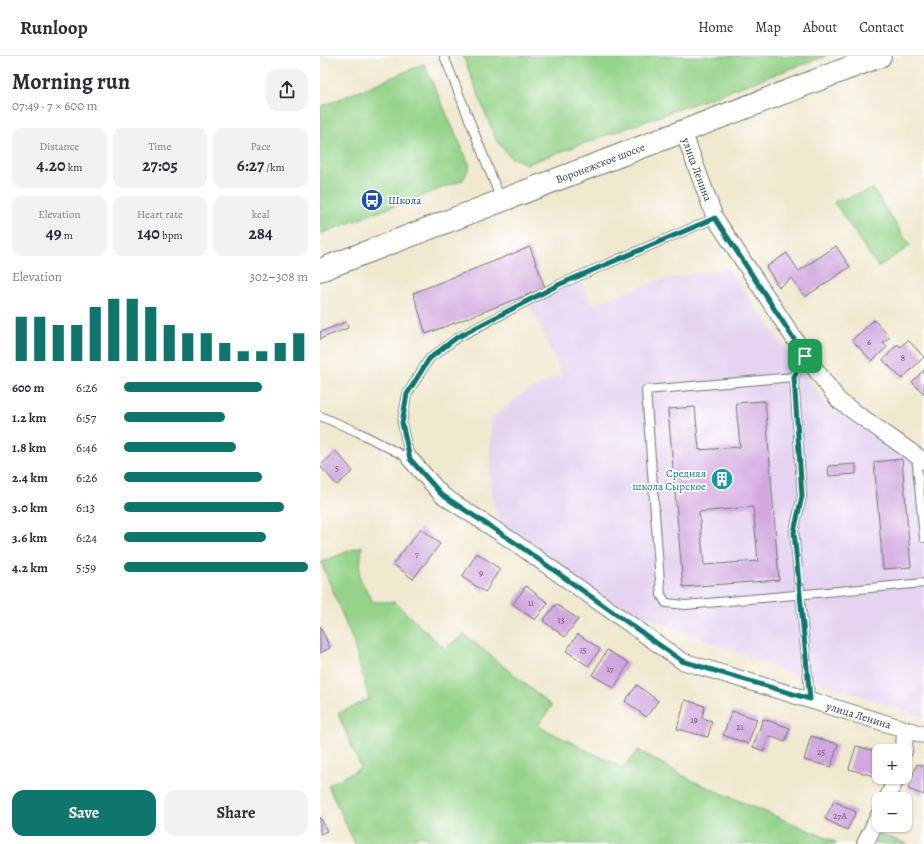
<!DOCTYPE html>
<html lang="en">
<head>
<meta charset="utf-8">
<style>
  :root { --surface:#fff; --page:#f2f2f3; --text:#2b2b33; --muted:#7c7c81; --line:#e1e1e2; --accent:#0f766e }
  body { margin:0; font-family:Alegreya,serif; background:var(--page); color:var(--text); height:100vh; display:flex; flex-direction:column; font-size:15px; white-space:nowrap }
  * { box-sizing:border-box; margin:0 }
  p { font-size:13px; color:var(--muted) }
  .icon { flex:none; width:22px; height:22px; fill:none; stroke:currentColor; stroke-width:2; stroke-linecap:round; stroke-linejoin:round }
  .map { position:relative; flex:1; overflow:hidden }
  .details { display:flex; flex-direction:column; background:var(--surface); width:320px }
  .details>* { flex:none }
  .controls { position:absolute; left:552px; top:688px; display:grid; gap:8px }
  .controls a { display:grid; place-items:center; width:40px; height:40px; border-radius:8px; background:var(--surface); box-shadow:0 1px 3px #0004; font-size:20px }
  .pin { position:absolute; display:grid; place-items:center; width:34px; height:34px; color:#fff; margin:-17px; border-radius:8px; box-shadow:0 2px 6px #0006 }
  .round { display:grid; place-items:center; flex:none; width:42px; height:42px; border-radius:12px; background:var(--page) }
  .overview { display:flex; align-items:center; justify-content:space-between; height:68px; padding:0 12px }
  h1 { font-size:22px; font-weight:700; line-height:30px }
  .stats { display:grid; grid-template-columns:repeat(3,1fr); gap:6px; height:68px; padding:4px 12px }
  .stats div { display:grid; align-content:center; border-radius:10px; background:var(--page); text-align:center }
  .stats b { font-size:17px; font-weight:700 }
  .stats small { font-size:11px; font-weight:400 }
  .stats p { font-size:11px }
  .chart { height:112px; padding:8px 12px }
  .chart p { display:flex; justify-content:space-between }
  .chart svg { width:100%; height:72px; margin-top:4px; stroke:var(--accent); stroke-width:6 }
  .primary-button { display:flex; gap:8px; margin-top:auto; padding:8px 12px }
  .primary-button a { flex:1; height:46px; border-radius:12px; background:var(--accent); color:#fff; font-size:16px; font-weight:700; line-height:46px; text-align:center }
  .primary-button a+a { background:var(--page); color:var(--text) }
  ul { padding:0 12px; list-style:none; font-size:13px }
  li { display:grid; grid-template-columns:64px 48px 1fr; align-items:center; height:30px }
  li i { height:10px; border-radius:5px; background:var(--accent) }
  header { display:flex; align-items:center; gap:24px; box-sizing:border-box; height:56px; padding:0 20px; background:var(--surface); border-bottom:1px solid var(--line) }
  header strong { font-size:19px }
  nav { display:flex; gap:22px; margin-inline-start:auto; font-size:14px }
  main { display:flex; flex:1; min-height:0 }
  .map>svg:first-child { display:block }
  .built { fill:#e5d3f1 }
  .green { fill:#95d389; stroke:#5a885e }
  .building { fill:#d2a7df; fill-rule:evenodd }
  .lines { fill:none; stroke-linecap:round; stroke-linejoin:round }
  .service-casing { stroke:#68796a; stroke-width:10 }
  .minor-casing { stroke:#68796a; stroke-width:18 }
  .secondary-casing { stroke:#68796a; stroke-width:24 }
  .service { stroke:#fff; stroke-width:8 }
  .minor { stroke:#fff; stroke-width:16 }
  .secondary { stroke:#fff; stroke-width:22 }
  .route-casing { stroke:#fff; stroke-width:8 }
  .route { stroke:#0f766e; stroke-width:5 }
  .labels { text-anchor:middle; stroke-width:3.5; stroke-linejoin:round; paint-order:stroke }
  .number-label { font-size:9px; fill:#4c585f }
  .street-label { font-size:11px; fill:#1f3d34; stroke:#fff }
  .transit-label { font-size:11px; fill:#164399; stroke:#fff; text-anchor:start }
  .culture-label { font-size:11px; fill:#0d838f; stroke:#fff; text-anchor:end }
</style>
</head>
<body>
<header>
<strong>Runloop</strong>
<nav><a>Home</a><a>Map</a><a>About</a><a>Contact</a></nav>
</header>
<main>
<section class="details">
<div class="overview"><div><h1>Morning run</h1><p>07:49 · 7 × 600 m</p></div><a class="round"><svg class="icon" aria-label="share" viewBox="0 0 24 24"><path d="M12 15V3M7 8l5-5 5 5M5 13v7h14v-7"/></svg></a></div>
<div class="stats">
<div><p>Distance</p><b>4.20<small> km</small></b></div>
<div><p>Time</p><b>27:05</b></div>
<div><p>Pace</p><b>6:27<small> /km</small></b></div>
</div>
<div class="stats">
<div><p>Elevation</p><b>49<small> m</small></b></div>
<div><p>Heart rate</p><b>140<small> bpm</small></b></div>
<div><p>kcal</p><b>284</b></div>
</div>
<div class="chart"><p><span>Elevation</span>302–308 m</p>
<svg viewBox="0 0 160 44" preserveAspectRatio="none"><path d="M5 44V17M15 44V17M25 44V22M35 44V22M45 44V11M55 44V6M65 44V6M75 44V11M85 44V22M95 44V27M105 44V27M115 44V33M125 44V38M135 44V38M145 44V33M155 44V27"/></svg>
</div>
<ul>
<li><b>600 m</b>6:26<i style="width:75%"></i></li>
<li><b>1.2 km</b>6:57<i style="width:55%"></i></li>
<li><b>1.8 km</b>6:46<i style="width:61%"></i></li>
<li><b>2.4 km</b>6:26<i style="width:75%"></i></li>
<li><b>3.0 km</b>6:13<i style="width:87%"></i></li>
<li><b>3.6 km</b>6:24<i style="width:77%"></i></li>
<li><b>4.2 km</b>5:59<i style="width:100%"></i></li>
</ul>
<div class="primary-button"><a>Save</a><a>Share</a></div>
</section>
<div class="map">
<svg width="604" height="788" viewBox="0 0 604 788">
  <rect width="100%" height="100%" fill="#fff"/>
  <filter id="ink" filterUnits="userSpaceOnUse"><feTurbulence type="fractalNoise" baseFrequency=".025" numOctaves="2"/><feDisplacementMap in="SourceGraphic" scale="8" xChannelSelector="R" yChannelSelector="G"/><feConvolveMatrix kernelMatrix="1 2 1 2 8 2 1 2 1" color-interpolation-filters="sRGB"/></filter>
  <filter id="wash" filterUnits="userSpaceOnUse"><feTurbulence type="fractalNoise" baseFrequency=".012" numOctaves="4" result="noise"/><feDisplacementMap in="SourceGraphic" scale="16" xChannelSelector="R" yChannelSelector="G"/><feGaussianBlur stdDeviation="0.9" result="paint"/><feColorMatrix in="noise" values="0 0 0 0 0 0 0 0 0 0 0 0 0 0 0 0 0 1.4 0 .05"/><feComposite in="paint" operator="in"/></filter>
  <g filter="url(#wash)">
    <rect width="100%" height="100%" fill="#f0e8cf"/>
    <path class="built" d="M407,212L508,351L579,394L604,413V661L459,613L285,544L181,472L171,440L170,411L171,363L203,337L242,319L209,246L259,222L272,248L338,225Z"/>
    <path class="green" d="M143,0H506L207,108L190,101L176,84Z
      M104,8L150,110L143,124L0,178V51Z
      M553,133L590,190L558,211L514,146Z
      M42,490L39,521L53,546H74L125,593L144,578L232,650L218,670L303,712L318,694L373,725L516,786V788H115L103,780L62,788H35L8,729L41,712L18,658L49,643L33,585L1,506Z
      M559,778L588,788H554Z"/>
    <g id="blocks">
      <path class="building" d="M516,190L530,211L485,241L472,222L459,231L446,211L467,197L479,215Z
        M210,191L225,232L106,278L93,237Z
        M554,264L570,281L563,287L567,291L552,305L532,284Z
        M26,266L28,272L0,283V276Z
        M588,284L604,301L582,323L563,304L578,288L580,291Z
        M604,314V338L592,326Z
        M445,345L459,524L363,531L348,353L375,351L379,394L420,391L416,347ZM433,451L438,505L384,509L379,456Z
        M16,395L33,415L17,429L0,410Z
        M582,403L591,511L563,513L554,406Z
        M536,408V418L509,420L508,410Z
        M101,472L120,488L93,523L73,508Z
        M157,497L180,513L165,536L142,521Z
        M206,530L228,547L215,564L193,548Z
        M236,548L258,563L245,581L223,565Z
        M0,570L10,592L0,597Z
        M258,578L280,593L268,610L246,595Z
        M287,594L309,607L294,632L272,619Z
        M317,629L338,645L326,661L305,645Z
        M365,644L385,650L382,662L392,665L388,681L357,673Z
        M412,655L437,663L428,688L403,679Z
        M443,663L470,672L465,686L449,680L444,695L433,691Z
        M491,680L518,688L511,711L484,704Z
        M536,690L559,696V712L557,721L529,713Z
        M597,708L604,710V739L588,733Z
        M514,745L536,756L527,774L505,763Z
        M0,761L7,775L0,778Z"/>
    </g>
  </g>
  <g filter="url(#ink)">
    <use href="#blocks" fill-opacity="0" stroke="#68796a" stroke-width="1"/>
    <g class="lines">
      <g class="service-casing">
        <path id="service" d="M124,0L181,144
          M485,299L474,321L482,440L474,475L490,643
          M474,321L326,334L341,539L346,547L366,549L604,527
          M0,360L38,376L90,403
          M596,399L604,482
          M90,403L82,367L87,338L109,303L137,282L238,229L395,162"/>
      </g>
      <g class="minor-casing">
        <g id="minor">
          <path id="s1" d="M363,75L395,162L485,299L519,345L604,405"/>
          <path id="s2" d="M90,403L122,439L194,486L362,605L604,679"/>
          <path d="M584,695L585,674"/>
          <path d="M567,743L577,721"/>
          <path d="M545,788L559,759"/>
        </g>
      </g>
      <g class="secondary-casing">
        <g id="secondary">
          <path id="s3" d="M0,214L560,0"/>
        </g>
      </g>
      <use href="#service" class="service"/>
      <use href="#minor" class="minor"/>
      <use href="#secondary" class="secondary"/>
    </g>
  </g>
  <g class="lines" filter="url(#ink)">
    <g class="route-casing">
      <path id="route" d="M395,162L485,300L474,321L482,440L474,476L490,643L362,605L194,486L122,439L90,403L82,367L87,338L109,303L136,282L238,229Z"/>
    </g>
    <use href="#route" class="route"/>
  </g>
  <defs>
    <g id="bus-disc" transform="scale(1.15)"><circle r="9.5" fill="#1a4fb4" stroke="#fff"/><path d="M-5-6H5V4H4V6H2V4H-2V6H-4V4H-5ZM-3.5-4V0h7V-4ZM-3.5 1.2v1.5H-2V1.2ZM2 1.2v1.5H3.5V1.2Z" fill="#fff"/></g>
    <g id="building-disc" transform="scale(1.15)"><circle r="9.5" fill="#0f9aa8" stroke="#fff"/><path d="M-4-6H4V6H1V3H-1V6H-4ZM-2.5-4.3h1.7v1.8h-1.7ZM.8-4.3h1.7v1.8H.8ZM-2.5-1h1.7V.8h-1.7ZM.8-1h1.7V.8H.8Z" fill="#fff"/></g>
  </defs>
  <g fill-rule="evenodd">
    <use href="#bus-disc" x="52" y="144"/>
    <use href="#building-disc" x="402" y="423"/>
  </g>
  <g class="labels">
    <g class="number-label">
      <text x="549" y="289">6</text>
      <text x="583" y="305">8</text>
      <text x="17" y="415">5</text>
      <text x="97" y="501">7</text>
      <text x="161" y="520">9</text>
      <text x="211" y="550">11</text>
      <text x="241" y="567">13</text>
      <text x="263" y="597">15</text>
      <text x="290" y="616">17</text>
      <text x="374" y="667">19</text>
      <text x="420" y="674">21</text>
      <text x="501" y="699">25</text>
      <text x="520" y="763">27А</text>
    </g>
    <g class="street-label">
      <text dy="4" stroke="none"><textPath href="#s3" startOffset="300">Воронежское шоссе</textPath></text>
      <text dy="4" stroke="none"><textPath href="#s1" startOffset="41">улица Ленина</textPath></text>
      <text dy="4" stroke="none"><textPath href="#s2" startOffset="525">улица Ленина</textPath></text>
    </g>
    <g class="transit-label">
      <text x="68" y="148">Школа</text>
    </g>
    <g class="culture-label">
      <text x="386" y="421">Средняя<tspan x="386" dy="13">школа Сырское</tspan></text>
    </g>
  </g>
</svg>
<div class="controls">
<a>+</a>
<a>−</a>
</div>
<div class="pin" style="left:485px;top:300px;background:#1e9e55"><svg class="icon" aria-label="arrive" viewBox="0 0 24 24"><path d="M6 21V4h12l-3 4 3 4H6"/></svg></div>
</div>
</main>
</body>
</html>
